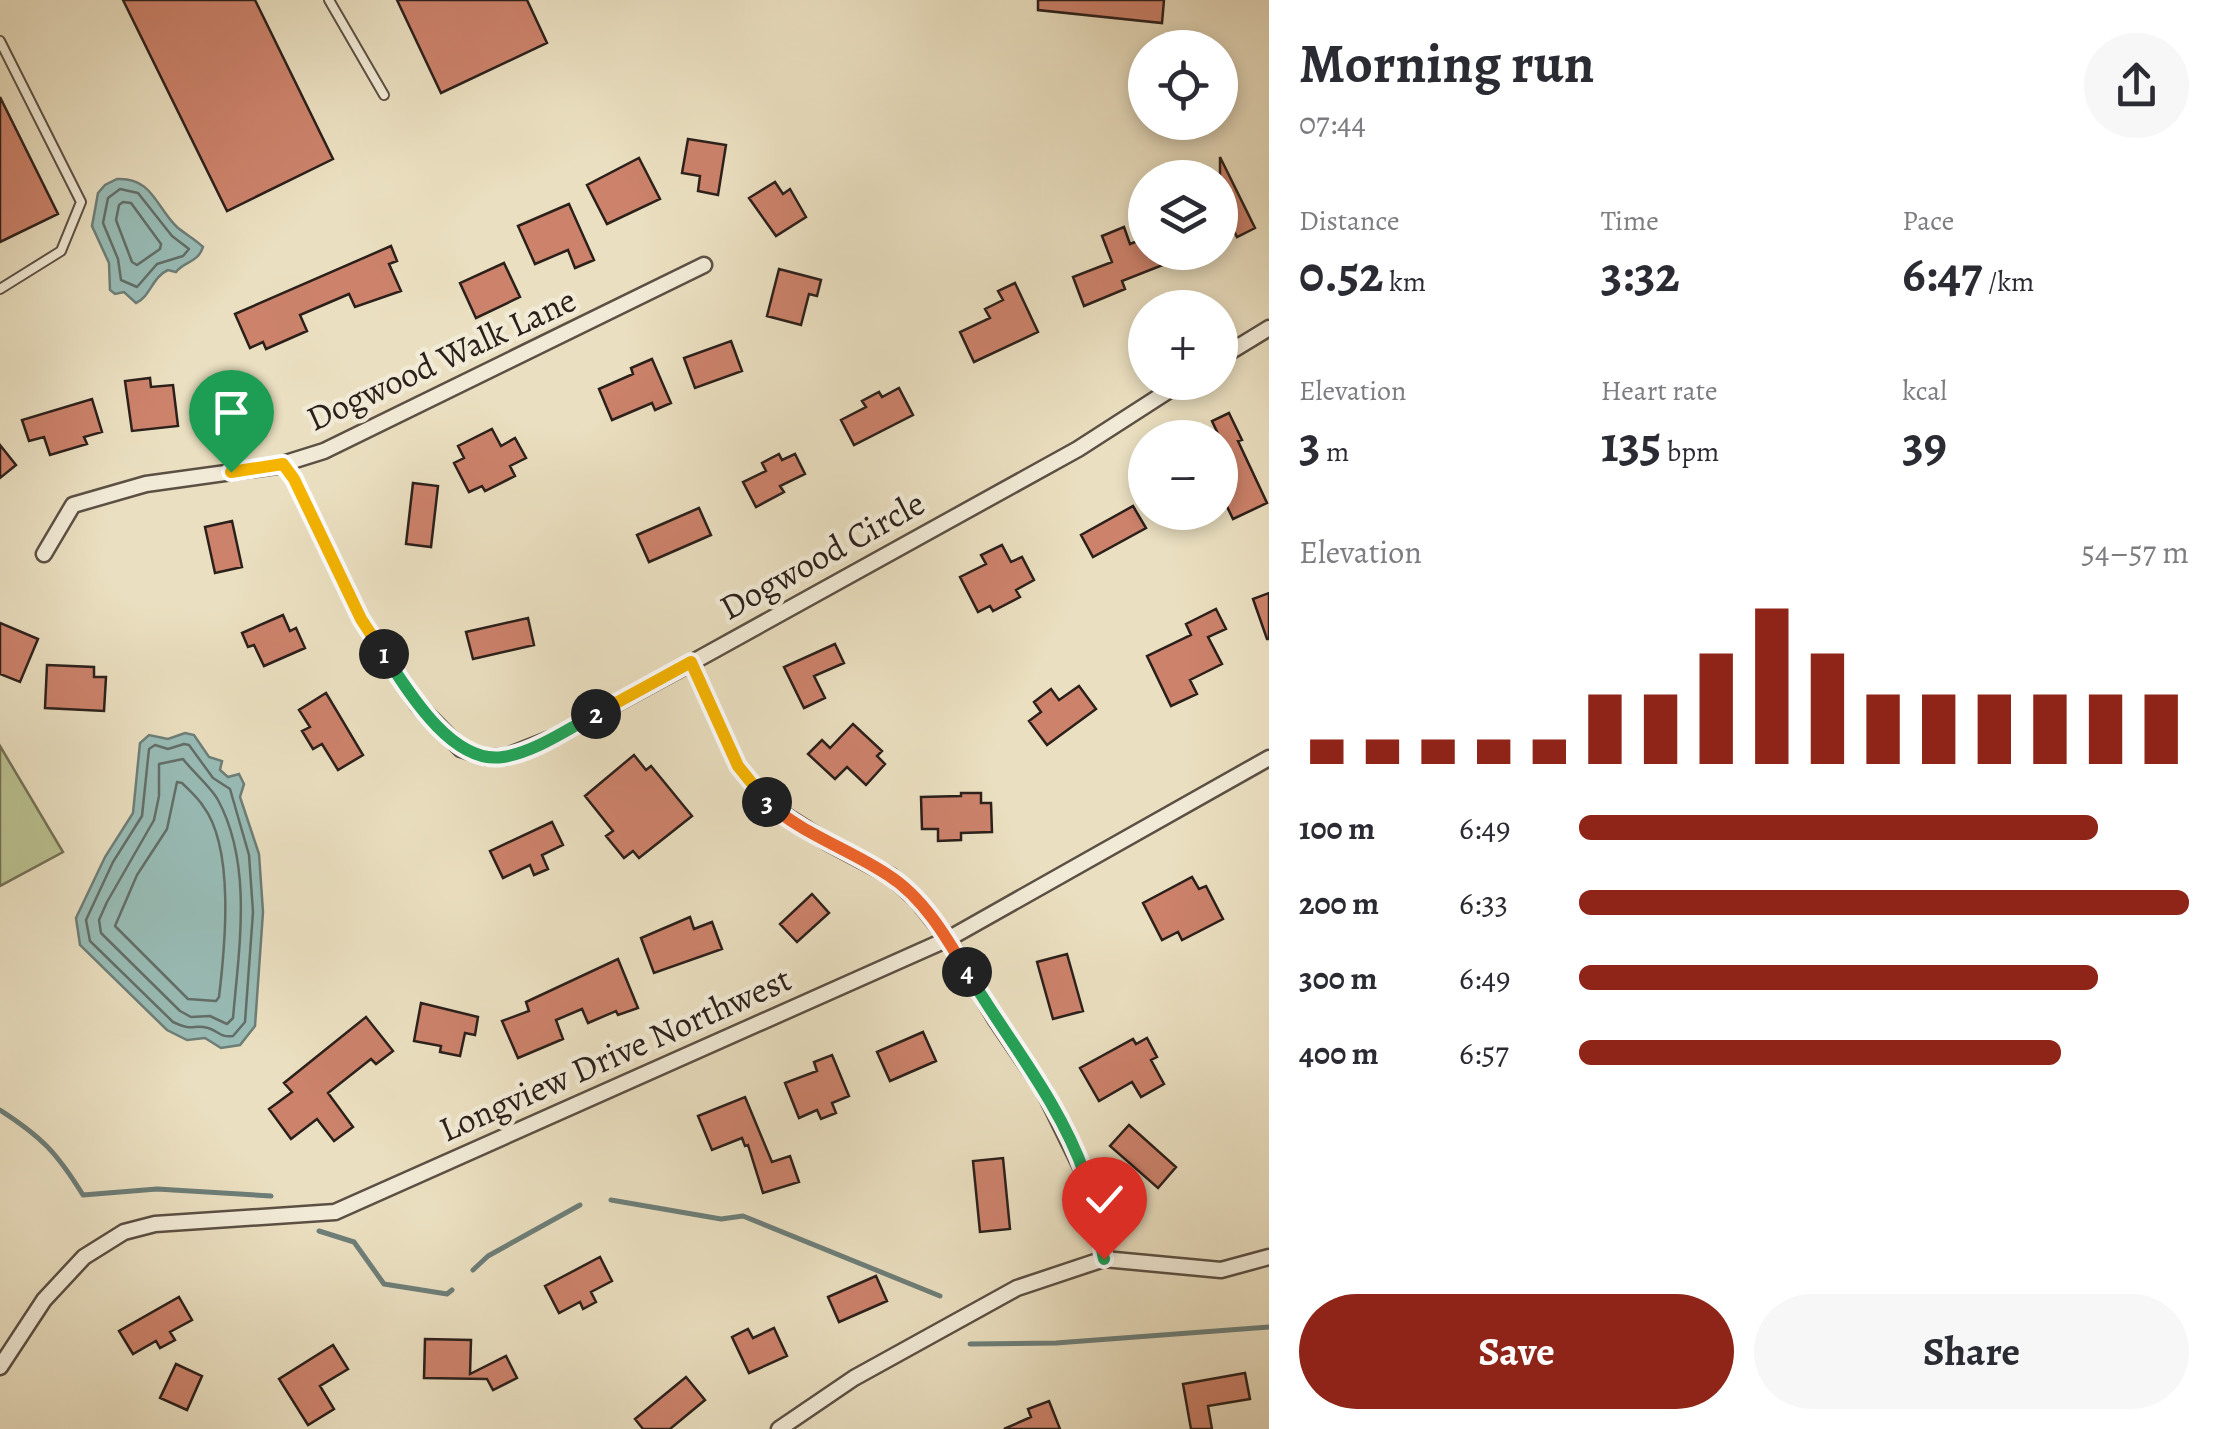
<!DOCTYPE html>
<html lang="en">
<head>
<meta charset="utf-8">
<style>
  :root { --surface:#fff; --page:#f7f7f7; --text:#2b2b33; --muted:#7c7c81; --accent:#8f2418 }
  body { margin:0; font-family:Alegreya,serif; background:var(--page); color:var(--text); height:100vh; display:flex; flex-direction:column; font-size:38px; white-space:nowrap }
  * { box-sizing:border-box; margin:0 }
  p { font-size:32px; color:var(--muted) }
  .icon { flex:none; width:55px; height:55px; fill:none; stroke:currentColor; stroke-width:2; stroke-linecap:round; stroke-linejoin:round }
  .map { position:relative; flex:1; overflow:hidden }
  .drawer { display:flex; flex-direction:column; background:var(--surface); width:950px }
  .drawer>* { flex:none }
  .fabs { position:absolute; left:1128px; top:30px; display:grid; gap:20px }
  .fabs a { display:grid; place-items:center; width:110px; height:110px; border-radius:50%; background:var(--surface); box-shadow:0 5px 15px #0003; font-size:50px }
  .pin { position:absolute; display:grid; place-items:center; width:85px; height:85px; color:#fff; margin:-102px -42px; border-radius:50% 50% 50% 0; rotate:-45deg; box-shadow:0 0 10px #0007 }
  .pin .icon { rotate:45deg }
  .km { position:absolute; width:50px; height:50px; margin:-25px; border-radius:50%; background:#222; color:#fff; font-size:28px; line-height:50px; text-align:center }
  .round { display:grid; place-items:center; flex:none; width:105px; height:105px; border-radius:52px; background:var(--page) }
  .head { display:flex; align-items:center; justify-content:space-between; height:170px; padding:0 30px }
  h1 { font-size:55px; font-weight:600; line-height:75px }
  .metrics { display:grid; grid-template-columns:repeat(3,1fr); gap:15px; height:170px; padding:10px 30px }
  .metrics div { display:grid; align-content:center }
  .metrics b { font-size:50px; font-weight:600 }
  .metrics small { font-size:28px; font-weight:400 }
  .metrics p { font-size:28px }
  .chart { height:280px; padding:20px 30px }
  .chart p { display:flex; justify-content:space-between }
  .chart svg { width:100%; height:180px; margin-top:10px; stroke:var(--accent); stroke-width:6 }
  .action { display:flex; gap:20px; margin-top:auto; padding:20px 30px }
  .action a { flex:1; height:115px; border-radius:60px; background:var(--accent); color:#fff; font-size:40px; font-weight:600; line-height:115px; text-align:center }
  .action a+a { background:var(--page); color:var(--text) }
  ul { padding:0 30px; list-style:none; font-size:32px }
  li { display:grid; grid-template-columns:160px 120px 1fr; align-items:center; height:75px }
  li i { height:25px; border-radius:12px; background:var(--accent) }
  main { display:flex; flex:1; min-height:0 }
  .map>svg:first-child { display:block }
  .green { fill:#bac190; stroke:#737056; stroke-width:2.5 }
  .water { fill:#98bcb6; stroke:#6d7e78; stroke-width:2.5 }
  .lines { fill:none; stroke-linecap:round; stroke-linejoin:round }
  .shore { stroke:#626e68; stroke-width:2.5 }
  .stream { stroke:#6d7e78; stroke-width:5 }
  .building { fill:#cc826b; stroke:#2c201b; stroke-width:2.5 }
  .service-casing { stroke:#5c5044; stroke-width:12 }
  .minor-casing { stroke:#5c5044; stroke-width:19 }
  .service { stroke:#f1ead6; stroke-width:8 }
  .minor { stroke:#f1ead6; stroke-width:14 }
  .split-1-casing { stroke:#fff; stroke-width:20 }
  .split-2-casing { stroke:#fff; stroke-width:20 }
  .split-3-casing { stroke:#fff; stroke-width:20 }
  .split-4-casing { stroke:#fff; stroke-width:20 }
  .split-5-casing { stroke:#fff; stroke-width:20 }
  .split-1 { stroke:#f5b400; stroke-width:12 }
  .split-2 { stroke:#22a559; stroke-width:12 }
  .split-3 { stroke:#f5b400; stroke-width:12 }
  .split-4 { stroke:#f0652b; stroke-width:12 }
  .split-5 { stroke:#22a559; stroke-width:12 }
  .labels { text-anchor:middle; stroke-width:9; stroke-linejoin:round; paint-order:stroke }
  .street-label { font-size:35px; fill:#2c201b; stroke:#f1ead6 }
</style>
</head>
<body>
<main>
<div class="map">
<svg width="1269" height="1429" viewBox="0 0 1269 1429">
  <rect width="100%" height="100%" fill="#eadfc0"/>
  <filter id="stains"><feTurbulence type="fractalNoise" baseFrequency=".002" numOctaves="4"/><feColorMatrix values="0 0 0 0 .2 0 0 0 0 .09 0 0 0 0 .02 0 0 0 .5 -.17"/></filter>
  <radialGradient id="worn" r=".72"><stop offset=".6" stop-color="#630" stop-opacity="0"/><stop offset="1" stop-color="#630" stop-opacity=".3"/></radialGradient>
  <path class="green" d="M0,746L63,852L0,886Z"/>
  <path class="water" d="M117,179C152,177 156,207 177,227C185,234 195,239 203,247C198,263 184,261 176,272L168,270C152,277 151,296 136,303L124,292L115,294L110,290L109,263L92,226L98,193L105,185Z
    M185,733L194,735L209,757L222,761L220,770L228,777L239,774L244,784L240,797L259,854L263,912L255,1026L240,1045L221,1048L205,1038L187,1040L167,1030L80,945L76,918L105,857L133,813L140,743L149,735L168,739Z"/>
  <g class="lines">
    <path class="shore" d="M120,189L138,193L172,236L189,249L183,256L157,264L137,287L121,280L118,259L103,223L108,198Z
      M123,202L131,203L161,244L160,249L137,265L132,262L116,220L119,205Z
      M184,744L189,745L213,778L230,789L249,855L253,912L245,1022L233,1036C220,1038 219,1031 208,1028C192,1024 194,1032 173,1022L90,941L86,920L113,862L142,816L149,749L155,745L168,749Z
      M183,759C192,771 212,788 218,800C253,865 239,948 233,1018L227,1024L210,1016L191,1017L180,1011L101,933L99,920L107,902L154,820L159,796V764Z
      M177,782L182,783C189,790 198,798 203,806C235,848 225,947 219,997L216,1001L188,999L115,926L137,875L167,829Z"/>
    <path class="stream" d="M0,1110C42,1137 57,1153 83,1195L157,1189L271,1196
      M611,1200L721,1219L743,1216L940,1296
      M319,1231L354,1242L384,1284L447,1294L452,1290
      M473,1270L488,1256L580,1205
      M970,1344L1056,1343L1269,1327"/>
  </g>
  <path class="building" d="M123,0H255L333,159L227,211Z
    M397,0H527L547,43L441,93Z
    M1038,0H1164L1162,23L1038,10Z
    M0,97L58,214L0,242Z
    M688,139L726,145L718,195L698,191L700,176L682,173Z
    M1220,157L1255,228L1237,237L1229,222L1220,226Z
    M639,158L660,199L607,224L587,185Z
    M775,182L783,194L790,189L806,217L776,236L749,198Z
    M569,204L594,260L575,268L568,250L535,264L518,226Z
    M1124,227L1130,244L1145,238V252L1193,253L1122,281L1125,289L1084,306L1073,277L1112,262L1102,236Z
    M391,246L397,261L389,264L401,291L355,307L349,294L300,315L307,331L266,349L263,342L250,348L235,314Z
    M504,263L520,297L476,318L460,283Z
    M779,269L821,280L817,296L809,294L801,325L767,316Z
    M1015,283L1038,332L974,362L960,332L990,318L985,309L1003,300L998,291Z
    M731,341L742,371L695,388L684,358Z
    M652,359L671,403L655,410L652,403L612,420L599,389L633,374L631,368Z
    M150,378L151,387L173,385L178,426L132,431L125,381Z
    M899,388L913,415L854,445L841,420L866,407L862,401L879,392L882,397Z
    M92,399L102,432L84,437L87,444L50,455L44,437L29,441L22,420Z
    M1229,413L1242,440L1238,441L1267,503L1233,519L1220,492V454L1226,451L1212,421Z
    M492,429L501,446L515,438L526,458L510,466L515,476L485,491L482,486L469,492L454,463L464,458L458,446Z
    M0,445L16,465L0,478Z
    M779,454L782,460L795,454L805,474L780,486L784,492L756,507L743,482L766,471L762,463Z
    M413,483L438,486L431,547L406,544Z
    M1133,506L1146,528L1093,557L1081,535Z
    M699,508L711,535L649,562L637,535Z
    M232,521L242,567L215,573L205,527Z
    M1002,545L1011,562L1022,557L1034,580L1016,590L1020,597L993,611L990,606L978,612L960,577L986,564L981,555Z
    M1269,593V639H1267L1253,599Z
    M1216,609L1226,629L1208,637L1222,664L1190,680L1197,694L1171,706L1147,656L1191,635L1186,624Z
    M283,615L290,631L296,628L305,648L264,666L254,645L248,647L242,633Z
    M528,618L534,645L473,659L466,632Z
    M0,623L38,639L20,682L0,674Z
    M835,644L844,663L814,676L825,698L804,708L784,667Z
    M47,665L94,667V677H106L104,711L45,708Z
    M1079,686L1096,709L1047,745L1029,721L1041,712L1034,702L1051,689L1059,700Z
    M326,693L363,755L338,770L322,744L313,749L302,731L310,727L299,710Z
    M853,724L882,751L877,756L885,764L866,785L847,767L835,779L808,754L822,740L830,748Z
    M634,755L646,770L651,766L692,816L639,858L633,851L624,858L606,836L613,831L585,796Z
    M961,793H981V803H991L992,832L961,833V840L938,841V829H922L921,797L961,796Z
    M552,822L563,845L542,855L548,869L534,875L530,865L503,878L490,851Z
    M1192,877L1199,889L1206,886L1223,919L1182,940L1178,932L1162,940L1143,903Z
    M812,894L829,913L797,942L780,924Z
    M690,917L694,929L712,922L722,949L654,973L641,938Z
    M1067,954L1083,1011L1053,1019L1037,962Z
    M618,959L638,1008L618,1015L616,1011L588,1023L582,1009L556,1020L563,1039L518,1058L502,1021L529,1011L526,1002Z
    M421,1003L478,1017L475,1035L465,1033L460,1056L440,1052L441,1046L414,1041Z
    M366,1017L393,1051L376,1064L371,1059L328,1093L353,1127L334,1141L317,1119L291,1139L269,1109L292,1092L284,1083Z
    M923,1032L936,1061L890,1081L877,1052Z
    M1147,1038L1157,1057L1151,1060L1164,1084L1141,1097L1132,1082L1099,1101L1080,1068L1133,1039L1136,1044Z
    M832,1055L849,1096L832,1103L836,1113L821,1119L817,1110L799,1118L785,1083L817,1071L814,1062Z
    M745,1097L772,1162L790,1156L799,1182L763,1193L748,1145L745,1146L742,1138L712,1150L698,1116Z
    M1129,1125L1176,1167L1158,1188L1110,1146Z
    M1003,1158L1010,1229L980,1232L973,1161Z
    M600,1257L612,1281L591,1292L596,1302L583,1309L580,1302L559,1313L545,1286Z
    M876,1276L887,1301L839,1322L828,1297Z
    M179,1297L192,1320L170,1332L175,1340L160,1348L156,1341L133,1354L119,1331Z
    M774,1328L787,1356L749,1373L732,1337L748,1329L753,1338Z
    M425,1339L471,1340L470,1374L506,1356L517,1378L493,1390L487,1379L424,1378Z
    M333,1345L348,1369L320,1386L334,1409L308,1425L279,1379Z
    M176,1364L202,1376L187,1410L160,1398Z
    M1245,1373L1250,1399L1208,1406L1212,1429H1191L1183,1384Z
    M686,1377L705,1400L670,1429H643L635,1419Z
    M1049,1401L1060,1429H1004L1031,1417L1028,1409Z"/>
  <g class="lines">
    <g class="service-casing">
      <path id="service" d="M329,0L384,95
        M0,41L81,202L61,251L0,289"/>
    </g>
    <g class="minor-casing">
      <path id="minor" d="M1220,358L1269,328
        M283,464L294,479L361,619L418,705L461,749L486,757H505L555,737L682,668L1078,449L1182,382
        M44,554L73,505L146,484L276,466L324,451L704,265
        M691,662L738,766L769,805L827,842L891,876L917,900L948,939L996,1020L1043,1089L1085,1175L1104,1259
        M0,1367L44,1300L84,1257L124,1232L155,1224L335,1212L948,939L1269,758
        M779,1429L854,1378L1017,1288L1104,1259L1221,1270L1269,1257"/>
    </g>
    <use href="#service" class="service"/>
    <use href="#minor" class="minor"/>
  </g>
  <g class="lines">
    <g class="split-1-casing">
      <path id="split-1" d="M231,472L283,464L294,479L361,619L384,654"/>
    </g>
    <g class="split-2-casing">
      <path id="split-2" d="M384,654C408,691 452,765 503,757C535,752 568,729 596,714"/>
    </g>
    <g class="split-3-casing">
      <path id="split-3" d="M596,714L691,662L738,766L767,802"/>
    </g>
    <g class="split-4-casing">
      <path id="split-4" d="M767,802C802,834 849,849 888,875C923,897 947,938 967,972"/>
    </g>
    <g class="split-5-casing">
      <path id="split-5" d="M967,972C1007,1039 1059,1101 1085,1175C1095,1202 1098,1232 1104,1259"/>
    </g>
    <use href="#split-1" class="split-1"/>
    <use href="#split-2" class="split-2"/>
    <use href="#split-3" class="split-3"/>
    <use href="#split-4" class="split-4"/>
    <use href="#split-5" class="split-5"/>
  </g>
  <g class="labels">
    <g class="street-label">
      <text transform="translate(441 359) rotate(-25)" y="12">Dogwood Walk Lane</text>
      <text transform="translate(822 555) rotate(-29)" y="12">Dogwood Circle</text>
      <text transform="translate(615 1054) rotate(-24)" y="12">Longview Drive Northwest</text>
    </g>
  </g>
  <rect width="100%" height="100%" filter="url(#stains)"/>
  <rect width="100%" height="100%" fill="url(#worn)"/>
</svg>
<div class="fabs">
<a><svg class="icon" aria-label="locate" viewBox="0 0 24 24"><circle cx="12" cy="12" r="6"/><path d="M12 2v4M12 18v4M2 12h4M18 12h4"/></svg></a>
<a><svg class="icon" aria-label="layers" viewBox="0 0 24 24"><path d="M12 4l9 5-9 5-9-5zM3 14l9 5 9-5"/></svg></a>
<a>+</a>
<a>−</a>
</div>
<div class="pin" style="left:231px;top:472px;background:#1e9e55"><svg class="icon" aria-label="arrive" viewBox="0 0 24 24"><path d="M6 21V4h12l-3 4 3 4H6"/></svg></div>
<div class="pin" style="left:1104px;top:1259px;background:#d93025"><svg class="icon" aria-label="check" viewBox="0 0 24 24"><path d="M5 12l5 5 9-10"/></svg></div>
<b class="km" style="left:384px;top:654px">1</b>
<b class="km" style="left:596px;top:714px">2</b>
<b class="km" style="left:767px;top:802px">3</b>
<b class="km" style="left:967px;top:972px">4</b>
</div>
<section class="drawer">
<div class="head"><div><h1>Morning run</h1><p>07:44</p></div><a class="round"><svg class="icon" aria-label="share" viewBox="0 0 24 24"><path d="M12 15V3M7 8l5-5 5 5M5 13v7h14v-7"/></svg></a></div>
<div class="metrics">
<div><p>Distance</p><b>0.52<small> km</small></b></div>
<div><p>Time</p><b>3:32</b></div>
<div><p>Pace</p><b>6:47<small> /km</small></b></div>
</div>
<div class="metrics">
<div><p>Elevation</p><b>3<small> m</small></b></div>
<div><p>Heart rate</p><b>135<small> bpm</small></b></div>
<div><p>kcal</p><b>39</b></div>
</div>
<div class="chart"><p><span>Elevation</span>54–57 m</p>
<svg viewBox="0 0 160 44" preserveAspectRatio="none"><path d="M5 44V38M15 44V38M25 44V38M35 44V38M45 44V38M55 44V27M65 44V27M75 44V17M85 44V6M95 44V17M105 44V27M115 44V27M125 44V27M135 44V27M145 44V27M155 44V27"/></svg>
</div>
<ul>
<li><b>100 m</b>6:49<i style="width:85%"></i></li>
<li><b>200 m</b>6:33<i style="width:100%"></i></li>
<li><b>300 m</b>6:49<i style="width:85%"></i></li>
<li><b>400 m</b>6:57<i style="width:79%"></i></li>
</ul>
<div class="action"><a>Save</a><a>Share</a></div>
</section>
</main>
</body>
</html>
